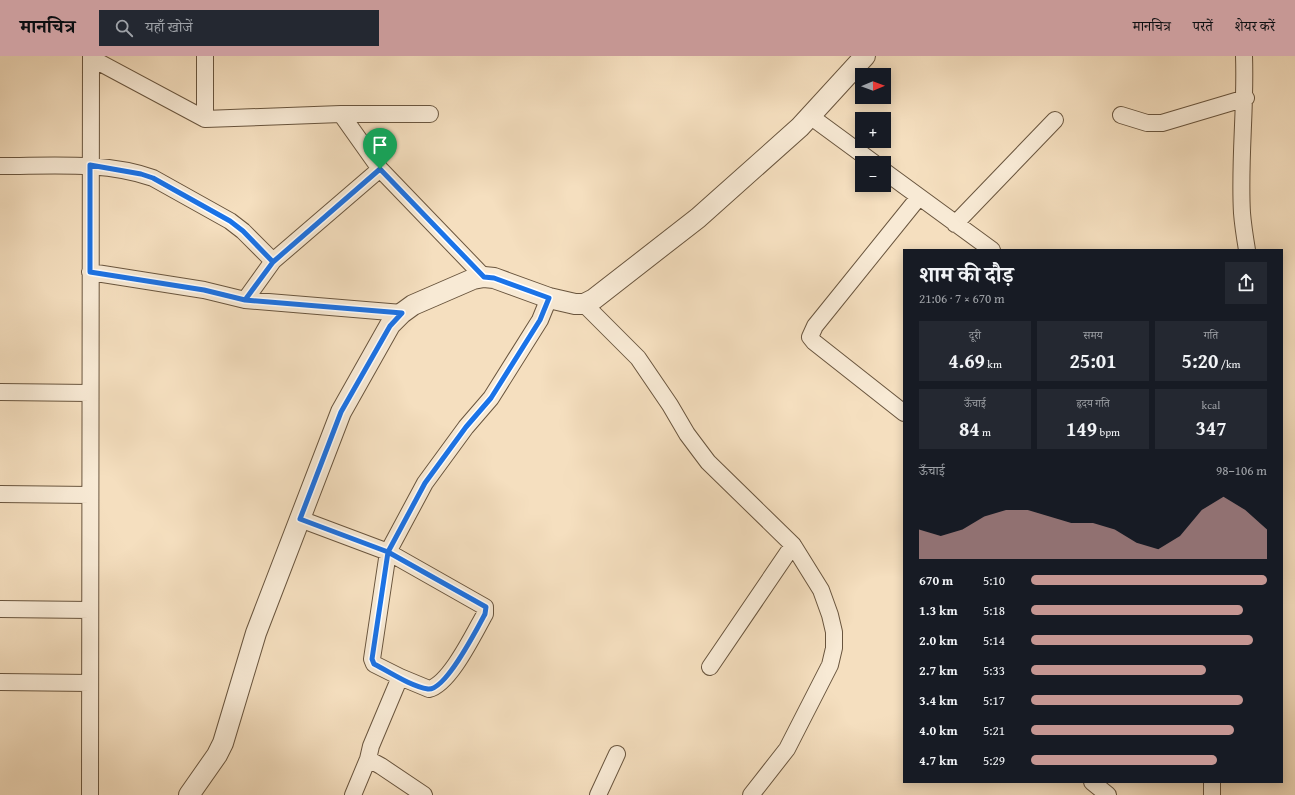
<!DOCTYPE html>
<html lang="hi">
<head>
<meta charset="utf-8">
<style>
  :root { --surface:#171b24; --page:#242831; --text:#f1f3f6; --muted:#9ea1a6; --accent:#c59692 }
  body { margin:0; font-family:"Gentium Book Plus","Noto Serif Devanagari",serif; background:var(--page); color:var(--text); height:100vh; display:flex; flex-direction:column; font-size:15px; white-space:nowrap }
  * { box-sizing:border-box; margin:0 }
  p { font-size:13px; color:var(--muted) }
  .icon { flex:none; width:22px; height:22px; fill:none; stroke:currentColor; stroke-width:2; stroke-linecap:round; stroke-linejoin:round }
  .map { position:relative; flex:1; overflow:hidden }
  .drawer { position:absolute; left:903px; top:193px; width:380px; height:534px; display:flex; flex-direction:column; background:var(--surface); border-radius:0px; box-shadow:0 2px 10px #0003 }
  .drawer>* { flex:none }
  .needle { width:26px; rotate:89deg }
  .fabs { position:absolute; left:855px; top:12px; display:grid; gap:8px }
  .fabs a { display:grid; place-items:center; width:36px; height:36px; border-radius:0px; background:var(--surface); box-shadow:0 2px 10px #0003; font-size:20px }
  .pin { position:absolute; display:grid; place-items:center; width:34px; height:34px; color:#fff; margin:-41px -17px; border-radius:50% 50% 50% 0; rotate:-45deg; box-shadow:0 0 4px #0007 }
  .pin .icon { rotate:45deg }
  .round { display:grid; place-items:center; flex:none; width:42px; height:42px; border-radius:0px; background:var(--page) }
  .head { display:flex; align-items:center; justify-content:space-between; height:68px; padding:0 16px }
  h1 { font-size:22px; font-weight:700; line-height:30px }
  .figures { display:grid; grid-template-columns:repeat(3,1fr); gap:6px; height:68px; padding:4px 16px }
  .figures div { display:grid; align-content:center; border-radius:0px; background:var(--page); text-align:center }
  .figures b { font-size:20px; font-weight:700 }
  .figures small { font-size:11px; font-weight:400 }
  .figures p { font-size:11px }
  .chart { height:112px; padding:8px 16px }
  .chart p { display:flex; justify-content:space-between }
  .chart svg { width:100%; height:72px; margin-top:4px; fill:var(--accent); opacity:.7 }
  ul { padding:0 16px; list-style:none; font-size:13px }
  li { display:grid; grid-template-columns:64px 48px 1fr; align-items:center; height:30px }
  li i { height:10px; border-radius:5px; background:var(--accent) }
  header { display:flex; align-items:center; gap:24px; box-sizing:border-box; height:56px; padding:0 20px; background:var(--accent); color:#111 }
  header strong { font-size:19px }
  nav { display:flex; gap:22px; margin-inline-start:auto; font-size:14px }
  .search { width:280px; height:36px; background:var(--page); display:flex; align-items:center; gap:10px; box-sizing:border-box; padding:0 14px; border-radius:0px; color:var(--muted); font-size:15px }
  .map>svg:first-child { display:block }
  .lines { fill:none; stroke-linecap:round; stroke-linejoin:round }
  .minor-casing { stroke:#69553e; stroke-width:18 }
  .tertiary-casing { stroke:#69553e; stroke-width:22 }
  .minor { stroke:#f8ead5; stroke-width:16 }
  .tertiary { stroke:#f8ead5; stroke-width:20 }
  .route-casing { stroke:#fff; stroke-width:8 }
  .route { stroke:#1a73e8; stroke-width:5 }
</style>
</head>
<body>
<header>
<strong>मानचित्र</strong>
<div class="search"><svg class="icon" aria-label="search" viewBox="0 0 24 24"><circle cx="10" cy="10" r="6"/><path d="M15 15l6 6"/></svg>यहाँ खोजें</div>
<nav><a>मानचित्र</a><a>परतें</a><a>शेयर करें</a></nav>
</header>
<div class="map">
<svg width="1295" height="739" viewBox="0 0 1295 739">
  <rect width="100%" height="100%" fill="#f5dfbf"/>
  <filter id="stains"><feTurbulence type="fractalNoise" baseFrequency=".005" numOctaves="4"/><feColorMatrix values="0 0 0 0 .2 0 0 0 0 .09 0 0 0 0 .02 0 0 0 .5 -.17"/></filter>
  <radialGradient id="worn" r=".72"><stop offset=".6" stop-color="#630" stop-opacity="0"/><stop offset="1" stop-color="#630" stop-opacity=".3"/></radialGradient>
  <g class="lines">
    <g class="minor-casing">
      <path id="minor" d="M1244,0C1246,52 1239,105 1242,157C1243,170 1245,182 1247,194
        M91,2L205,63L341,58H430
        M341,58L380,113L484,221
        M1121,59L1147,67H1162L1246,42
        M810,60L874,107
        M205,63V0
        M0,110C51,110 104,105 153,122L230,165L243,175L273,205
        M884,115L992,194
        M955,168L1055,64
        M90,216L204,234L245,244L402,257
        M245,244L273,205L380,113
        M584,248L638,302L670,349L687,378L708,406L793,489L821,534L830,559L834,576V592L830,609L787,693L751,739
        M0,336L90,337
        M904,357L814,286L810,281L815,270L919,141
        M0,438L90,439
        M300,463L388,496L485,551V558C474,577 450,628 429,633L400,621
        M0,553L90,554
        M710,611L793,489
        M0,626L90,627
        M1092,726L1108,739
        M90,739L91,0
        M353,739L368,703
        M424,739L381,710L368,703L371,690L400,621L374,608L372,603L388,496L425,427L466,371L491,342L540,264L549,242
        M598,739L617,698
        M1212,739V726"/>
    </g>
    <g class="tertiary-casing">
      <path id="tertiary" d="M189,739L217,699L223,687L256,577L341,356L390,269L402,257L413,249L473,223L484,221L494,222L549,242L575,248H584L594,243L698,162L800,71L865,0"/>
    </g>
    <use href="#minor" class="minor"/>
    <use href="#tertiary" class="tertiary"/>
  </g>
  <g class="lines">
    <g class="route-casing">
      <path id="route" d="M380,113L273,206L245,244L204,234L90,216V109L141,118L153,122L230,165L243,175L273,206L245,244L402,257L390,270L341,356L300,463L388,496L486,551L485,558C477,573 445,635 428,633C410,630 390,616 374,608L372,603L388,496L425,427L466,371L491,342L540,264L549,242L494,222L484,221L380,113"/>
    </g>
    <use href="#route" class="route"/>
  </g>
  <rect width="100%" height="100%" filter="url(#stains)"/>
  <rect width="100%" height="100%" fill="url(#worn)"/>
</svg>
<div class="fabs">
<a><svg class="needle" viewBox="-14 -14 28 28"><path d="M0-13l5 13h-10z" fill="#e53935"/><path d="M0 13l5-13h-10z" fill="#9ea1a6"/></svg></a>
<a>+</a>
<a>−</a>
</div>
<div class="pin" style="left:380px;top:113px;background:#1e9e55"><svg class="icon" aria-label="arrive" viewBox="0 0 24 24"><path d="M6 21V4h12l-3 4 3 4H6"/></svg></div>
<section class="drawer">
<div class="head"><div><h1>शाम की दौड़</h1><p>21:06 · 7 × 670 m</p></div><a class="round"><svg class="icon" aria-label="share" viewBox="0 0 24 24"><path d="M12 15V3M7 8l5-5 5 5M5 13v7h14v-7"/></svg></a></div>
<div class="figures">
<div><p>दूरी</p><b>4.69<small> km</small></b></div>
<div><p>समय</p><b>25:01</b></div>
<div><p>गति</p><b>5:20<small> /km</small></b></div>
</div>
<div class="figures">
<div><p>ऊँचाई</p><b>84<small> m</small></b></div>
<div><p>हृदय गति</p><b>149<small> bpm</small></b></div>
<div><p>kcal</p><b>347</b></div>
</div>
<div class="chart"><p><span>ऊँचाई</span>98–106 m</p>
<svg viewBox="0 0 160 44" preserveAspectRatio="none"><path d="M0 44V26L10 30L20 26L30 18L40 14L50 14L60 18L70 22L80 22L90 26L100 34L110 38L120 30L130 14L140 6L150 14L160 26V44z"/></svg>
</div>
<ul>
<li><b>670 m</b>5:10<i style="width:100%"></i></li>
<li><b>1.3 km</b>5:18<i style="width:90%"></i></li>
<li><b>2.0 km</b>5:14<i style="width:94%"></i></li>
<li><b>2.7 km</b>5:33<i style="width:74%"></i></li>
<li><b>3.4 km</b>5:17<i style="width:90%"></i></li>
<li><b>4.0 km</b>5:21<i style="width:86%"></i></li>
<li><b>4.7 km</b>5:29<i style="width:79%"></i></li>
</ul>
</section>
</div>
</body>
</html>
